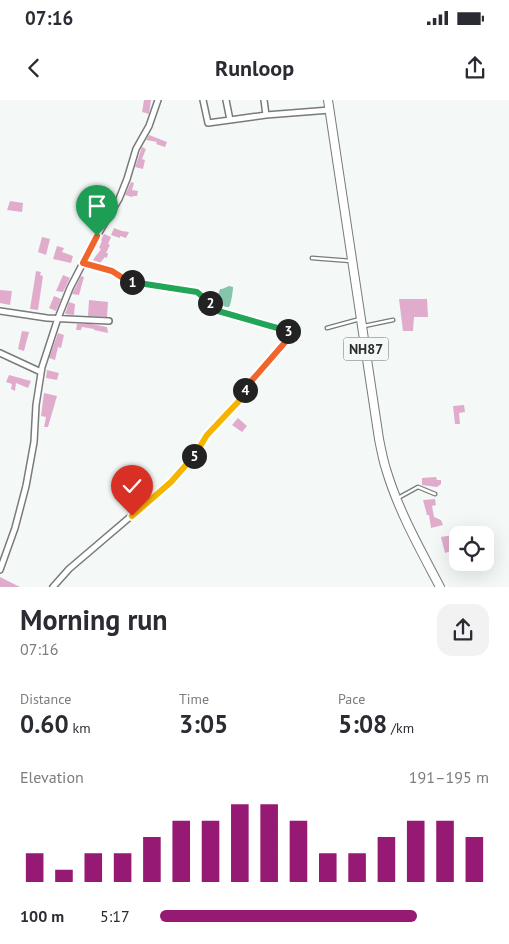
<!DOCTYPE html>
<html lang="en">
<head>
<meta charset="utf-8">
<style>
  :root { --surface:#fff; --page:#f2f2f3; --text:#2b2b33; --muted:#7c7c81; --accent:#961a74 }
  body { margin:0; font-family:"PT Sans",sans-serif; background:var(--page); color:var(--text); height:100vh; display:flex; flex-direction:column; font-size:19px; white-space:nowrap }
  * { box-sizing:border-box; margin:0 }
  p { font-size:16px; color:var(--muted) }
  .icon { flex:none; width:28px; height:28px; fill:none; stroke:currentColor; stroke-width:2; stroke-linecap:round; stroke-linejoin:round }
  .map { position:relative; height:487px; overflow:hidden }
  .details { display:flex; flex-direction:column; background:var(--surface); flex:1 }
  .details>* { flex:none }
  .tools { position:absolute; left:449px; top:426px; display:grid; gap:10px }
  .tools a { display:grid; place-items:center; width:45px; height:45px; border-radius:10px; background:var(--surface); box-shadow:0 5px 20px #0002; font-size:25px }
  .pin { position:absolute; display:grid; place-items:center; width:42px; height:42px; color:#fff; margin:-51px -21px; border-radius:50% 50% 50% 0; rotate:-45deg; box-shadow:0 0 5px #0007 }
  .pin .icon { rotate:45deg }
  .km { position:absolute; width:25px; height:25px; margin:-12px; border-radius:50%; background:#222; color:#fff; font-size:14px; line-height:25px; text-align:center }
  .round { display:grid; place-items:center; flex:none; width:52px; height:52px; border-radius:15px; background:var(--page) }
  .headline { display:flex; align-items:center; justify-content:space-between; height:85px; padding:0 20px }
  h1 { font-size:28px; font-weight:700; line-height:38px }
  .stats { display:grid; grid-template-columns:repeat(3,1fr); gap:8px; height:85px; padding:5px 20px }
  .stats div { display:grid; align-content:center }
  .stats b { font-size:25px; font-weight:700 }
  .stats small { font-size:14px; font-weight:400 }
  .stats p { font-size:14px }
  .chart { height:140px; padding:10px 20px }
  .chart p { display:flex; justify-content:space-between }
  .chart svg { width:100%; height:90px; margin-top:5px; stroke:var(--accent); stroke-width:6 }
  ul { padding:0 20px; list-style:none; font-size:16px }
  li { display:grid; grid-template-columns:80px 60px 1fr; align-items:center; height:38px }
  li i { height:12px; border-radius:6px; background:var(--accent) }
  .status { display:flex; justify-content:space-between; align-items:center; height:35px; padding:0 25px; background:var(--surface); direction:ltr }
  .status svg { height:14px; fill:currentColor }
  header { display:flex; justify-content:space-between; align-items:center; height:65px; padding:0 20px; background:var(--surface); font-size:22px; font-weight:700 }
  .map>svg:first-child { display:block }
  .water { fill:#84c5ac }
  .building { fill:#e1accc }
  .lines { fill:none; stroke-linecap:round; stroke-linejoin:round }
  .service-casing { stroke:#777b79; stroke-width:5 }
  .minor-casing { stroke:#777b79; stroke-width:8 }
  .trunk-casing { stroke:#777b79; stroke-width:10 }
  .service { stroke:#fff; stroke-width:2.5 }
  .minor { stroke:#fff; stroke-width:5 }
  .trunk { stroke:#fff; stroke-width:8 }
  .split-1-casing { stroke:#fff; stroke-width:10 }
  .split-2-casing { stroke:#fff; stroke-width:10 }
  .split-3-casing { stroke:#fff; stroke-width:10 }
  .split-4-casing { stroke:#fff; stroke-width:10 }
  .split-5-casing { stroke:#fff; stroke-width:10 }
  .split-6-casing { stroke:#fff; stroke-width:10 }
  .split-1 { stroke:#f0652b; stroke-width:6 }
  .split-2 { stroke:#22a559; stroke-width:6 }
  .split-3 { stroke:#22a559; stroke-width:6 }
  .split-4 { stroke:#f0652b; stroke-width:6 }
  .split-5 { stroke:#f5b400; stroke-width:6 }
  .split-6 { stroke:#f5b400; stroke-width:6 }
  .labels { text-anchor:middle; stroke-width:4; stroke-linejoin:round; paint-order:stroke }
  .shield { fill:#f4f9f7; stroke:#686a6a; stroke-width:1 }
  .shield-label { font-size:14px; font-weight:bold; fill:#2c2d2d }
</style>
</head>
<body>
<div class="status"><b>07:16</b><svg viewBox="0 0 49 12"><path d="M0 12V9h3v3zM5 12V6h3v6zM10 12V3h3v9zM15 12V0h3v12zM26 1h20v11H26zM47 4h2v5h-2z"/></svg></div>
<header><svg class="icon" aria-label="back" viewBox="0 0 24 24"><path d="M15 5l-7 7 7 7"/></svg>Runloop<svg class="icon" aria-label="share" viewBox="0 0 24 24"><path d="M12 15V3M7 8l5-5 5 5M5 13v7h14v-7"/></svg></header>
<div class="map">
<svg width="509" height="487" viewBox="0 0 509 487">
  <rect width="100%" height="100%" fill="#f4f9f7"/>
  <path class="water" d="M229,186L233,187C233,191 231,205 229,207C223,208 220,202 217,198L220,189H222Z"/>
  <path class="building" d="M144,0H151L149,14L142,12Z
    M149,35L167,42L165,47L156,44L157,42L146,40Z
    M142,47L146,49L142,59L145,60L143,69L135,67Z
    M131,82L134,83L132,90L138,91L137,96H133L132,97L125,95Z
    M10,101L23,103L22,112L7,110Z
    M114,128L122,131L129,132L126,138L120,136V138L111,135Z
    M104,134L111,137L108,144L110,145L106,153H108L107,158L105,157L100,163L93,160L101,149L99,148L102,141L101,140Z
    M42,137L50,139L46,155L38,152Z
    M57,146L64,148L62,152L73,156L71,163L53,159Z
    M36,171L41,172L40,175L43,176L38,210L30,209Z
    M63,175L70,178L63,192L56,191Z
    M81,176L84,177L79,195L72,194Z
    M0,190L12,191L10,205L0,203Z
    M54,196L61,199L56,211L49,208Z
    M399,199H427L428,217H414L413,231H403Z
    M89,200L108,202L107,217L88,216Z
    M69,202L75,204L74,215L65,214Z
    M77,224H91L107,227L108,233L94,230V229L82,227L81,230H76Z
    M22,231L29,232L24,251L18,249Z
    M58,233L64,235L61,248L58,247L55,260L49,258Z
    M47,270L59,273L57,280L46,278Z
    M9,275L31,281L28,288L16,283L15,291L11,289L12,284L6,282Z
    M44,293L57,296L48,327H44L46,317L41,316Z
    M464,305L465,312L459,313L460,324H455L453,306Z
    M238,318L247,326L242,332L232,325Z
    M436,377L437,380H441V384L437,387L422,385V378Z
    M435,399L436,405L432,406L434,417L441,420L443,425L431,428L429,415H427L423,400Z
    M453,435L456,449L445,453L441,437Z
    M0,477L20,487H0Z"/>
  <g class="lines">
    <g class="service-casing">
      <path id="service" d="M312,158L351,161
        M364,226L393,220
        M327,228L360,219
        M398,398L418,387L435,394"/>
    </g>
    <g class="minor-casing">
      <path id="minor" d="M203,0L208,23L230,20
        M226,0L230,20L266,15
        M264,0L266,15L330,10
        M0,211L47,218L109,221
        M0,253L41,272
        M0,470L15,428L26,386L34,342L36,305L42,267L58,218L70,188L97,136L119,99L127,79L136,49L149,26L158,0
        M53,487L69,469L171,382L193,359L207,335L239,301L247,286L294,232L218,211L197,192L129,182L112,171L83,163"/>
    </g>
    <g class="trunk-casing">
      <path id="trunk" d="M328,0L379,339C381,349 383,360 386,369C398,410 420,449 440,487"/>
    </g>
    <use href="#service" class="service"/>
    <use href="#minor" class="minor"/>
    <use href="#trunk" class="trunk"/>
  </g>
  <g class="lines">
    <g class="split-1-casing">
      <path id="split-1" d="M97,136L83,163L112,171L129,182H132"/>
    </g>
    <g class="split-2-casing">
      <path id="split-2" d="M132,182L197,192L210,203"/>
    </g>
    <g class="split-3-casing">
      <path id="split-3" d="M210,203L218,211L288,231"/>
    </g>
    <g class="split-4-casing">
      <path id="split-4" d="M245,290L247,286L294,232L288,231"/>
    </g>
    <g class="split-5-casing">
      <path id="split-5" d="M194,356L207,335L239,301L245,290"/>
    </g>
    <g class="split-6-casing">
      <path id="split-6" d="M132,416L171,382L194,356"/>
    </g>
    <use href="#split-1" class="split-1"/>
    <use href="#split-2" class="split-2"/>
    <use href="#split-3" class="split-3"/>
    <use href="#split-4" class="split-4"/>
    <use href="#split-5" class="split-5"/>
    <use href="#split-6" class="split-6"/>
  </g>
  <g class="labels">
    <rect class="shield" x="343.5" y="237.5" width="45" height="23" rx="4"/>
    <g class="shield-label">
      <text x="366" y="254">NH87</text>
    </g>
  </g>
</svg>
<div class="tools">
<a><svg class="icon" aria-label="locate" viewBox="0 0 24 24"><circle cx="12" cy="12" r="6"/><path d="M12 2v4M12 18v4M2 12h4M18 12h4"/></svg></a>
</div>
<div class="pin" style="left:97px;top:136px;background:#1e9e55"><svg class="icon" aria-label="arrive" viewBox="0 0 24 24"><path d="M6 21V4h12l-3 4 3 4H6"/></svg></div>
<div class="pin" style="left:132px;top:416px;background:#d93025"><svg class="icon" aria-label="check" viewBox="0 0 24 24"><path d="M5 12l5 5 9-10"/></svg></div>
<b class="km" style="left:132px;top:182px">1</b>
<b class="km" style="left:210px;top:203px">2</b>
<b class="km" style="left:288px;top:231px">3</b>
<b class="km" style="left:245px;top:290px">4</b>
<b class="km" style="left:194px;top:356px">5</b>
</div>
<section class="details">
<div class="headline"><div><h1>Morning run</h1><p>07:16</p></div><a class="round"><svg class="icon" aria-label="share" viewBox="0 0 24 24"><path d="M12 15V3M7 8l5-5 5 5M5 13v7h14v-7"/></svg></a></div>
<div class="stats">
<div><p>Distance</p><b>0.60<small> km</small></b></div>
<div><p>Time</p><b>3:05</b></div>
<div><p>Pace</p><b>5:08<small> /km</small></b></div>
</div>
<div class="chart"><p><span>Elevation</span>191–195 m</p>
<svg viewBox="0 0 160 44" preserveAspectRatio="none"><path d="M5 44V30M15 44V38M25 44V30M35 44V30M45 44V22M55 44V14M65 44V14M75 44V6M85 44V6M95 44V14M105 44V30M115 44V30M125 44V22M135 44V14M145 44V14M155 44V22"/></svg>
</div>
<ul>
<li><b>100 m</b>5:17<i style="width:78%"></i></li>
</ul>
</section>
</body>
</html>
